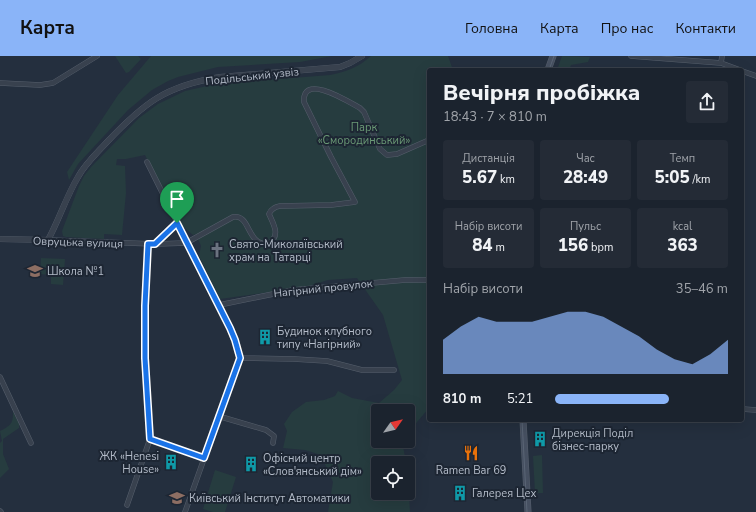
<!DOCTYPE html>
<html lang="uk">
<head>
<meta charset="utf-8">
<style>
  :root { --surface:#1b232e; --page:#242b36; --text:#f1f3f6; --muted:#a0a4aa; --line:#39404a; --accent:#8ab4f8 }
  body { margin:0; font-family:"Nunito Sans",sans-serif; background:var(--page); color:var(--text); height:100vh; display:flex; flex-direction:column; font-size:15px; white-space:nowrap }
  * { box-sizing:border-box; margin:0 }
  p { font-size:13px; color:var(--muted) }
  .icon { flex:none; width:22px; height:22px; fill:none; stroke:currentColor; stroke-width:2; stroke-linecap:round; stroke-linejoin:round }
  .map { position:relative; flex:1; overflow:hidden }
  .sheet { position:absolute; left:427px; top:12px; width:317px; height:354px; display:flex; flex-direction:column; background:var(--surface); border-radius:4px; box-shadow:0 4px 16px #0002,0 0 0 1px var(--line) }
  .sheet>* { flex:none }
  .needle { width:26px; rotate:56deg }
  .buttons { position:absolute; left:371px; top:348px; display:grid; gap:8px }
  .buttons a { display:grid; place-items:center; width:44px; height:44px; border-radius:4px; background:var(--surface); box-shadow:0 4px 16px #0002,0 0 0 1px var(--line); font-size:20px }
  .pin { position:absolute; display:grid; place-items:center; width:34px; height:34px; color:#fff; margin:-41px -17px; border-radius:50% 50% 50% 0; rotate:-45deg; box-shadow:0 0 4px #0007 }
  .pin .icon { rotate:45deg }
  .round { display:grid; place-items:center; flex:none; width:42px; height:42px; border-radius:4px; background:var(--page) }
  .overview { display:flex; align-items:center; justify-content:space-between; height:68px; padding:0 16px }
  h1 { font-size:22px; font-weight:800; line-height:30px }
  .stats { display:grid; grid-template-columns:repeat(3,1fr); gap:6px; height:68px; padding:4px 16px }
  .stats div { display:grid; align-content:center; border-radius:4px; background:var(--page); text-align:center }
  .stats b { font-size:17px; font-weight:800 }
  .stats small { font-size:11px; font-weight:400 }
  .stats p { font-size:11px }
  .chart { height:112px; padding:8px 16px }
  .chart p { display:flex; justify-content:space-between }
  .chart svg { width:100%; height:72px; margin-top:4px; fill:var(--accent); opacity:.7 }
  ul { padding:0 16px; list-style:none; font-size:13px }
  li { display:grid; grid-template-columns:64px 48px 1fr; align-items:center; height:30px }
  li i { height:10px; border-radius:5px; background:var(--accent) }
  header { display:flex; align-items:center; gap:24px; box-sizing:border-box; height:56px; padding:0 20px; background:var(--accent); color:#111 }
  header strong { font-size:19px }
  nav { display:flex; gap:22px; margin-inline-start:auto; font-size:14px }
  .map>svg:first-child { display:block }
  .green { fill:#263c3f }
  .lines { fill:none; stroke-linecap:round; stroke-linejoin:round }
  .minor-casing { stroke:#565f6c; stroke-width:5.5 }
  .tertiary-casing { stroke:#565f6c; stroke-width:6 }
  .secondary-casing { stroke:#565f6c; stroke-width:7 }
  .minor { stroke:#38414e; stroke-width:4.5 }
  .tertiary { stroke:#38414e; stroke-width:5.5 }
  .secondary { stroke:#465061; stroke-width:6 }
  .tram { stroke:#5a6575; stroke-width:1 }
  .route-casing { stroke:#fff; stroke-width:8 }
  .route { stroke:#1a73e8; stroke-width:5 }
  .labels { text-anchor:middle; stroke-width:4; stroke-linejoin:round; paint-order:stroke }
  .street-label { font-size:11px; fill:#b4bcc9; stroke:#1d2633 }
  .park-label { font-size:11px; fill:#6b9a76; stroke:#1d2633 }
  .poi-label { font-size:11px; fill:#b4bcc9; stroke:#1d2633; text-anchor:start }
</style>
</head>
<body>
<header>
<strong>Карта</strong>
<nav><a>Головна</a><a>Карта</a><a>Про нас</a><a>Контакти</a></nav>
</header>
<div class="map">
<svg width="756" height="456" viewBox="0 0 756 456">
  <rect width="100%" height="100%" fill="#242f3e"/>
  <path class="green" d="M115,0H138L141,3L129,16L126,17Z
    M151,0H332L300,6L218,11L178,21L168,25L152,34L128,54L78,108L69,124L67,116L118,39Z
    M371,0H448L453,14H429V352L417,366L408,381V355H378V385H406L403,390L406,407H378V437H408V422L410,456H328L333,426L326,410L318,398L305,394L283,392L287,375L284,368L292,356L306,346L324,344L335,340L338,335L352,342L379,347L394,334L402,324L383,259L357,222L328,224L306,231L220,243L199,200L201,190L196,178L193,179L180,168L145,99L126,103H117L116,109L125,110L126,137L122,179L104,178V183L66,181L63,180L62,175L79,130L84,120L91,111L139,62L158,48L185,35L216,28L330,19C346,16 359,11 371,0Z
    M562,0L590,1L588,6L571,9L569,14H557Z
    M41,202L65,203L63,229L51,228V219L40,218Z
    M13,355L19,367V372L3,383V398L9,413L0,422V387L2,385L0,375C12,369 13,367 13,355Z
    M542,399L543,437H535L533,400Z
    M215,414L236,421L225,456H213L203,453Z"/>
  <g class="lines">
    <g class="minor-casing">
      <path id="minor" d="M631,0L721,7L740,14
        M721,7L722,0
        M742,15L756,20
        M0,27L40,29L53,27L97,0
        M147,106L230,272L235,284L240,302L185,456
        M48,184L155,188L186,187L233,161C251,158 246,189 268,188C281,180 274,169 269,158C271,153 274,151 280,150L331,149L355,146L331,101L304,46C302,16 349,46 360,52L364,56L380,93L387,99L397,98L429,84
        M155,188L177,167
        M219,249L293,234L405,224H429
        M240,302L294,303L327,305L362,314H394
        M0,321L31,387
        M742,353L756,354
        M218,360L266,374L274,380L273,387
        M150,383L204,402
        M127,449L150,383L145,302V250L148,188
        M0,455L1,456"/>
    </g>
    <g class="tertiary-casing">
      <path id="tertiary" d="M0,183L48,184C59,164 66,141 78,121C85,108 97,97 107,86C144,47 165,30 220,21L340,11L350,7L362,0"/>
    </g>
    <g class="secondary-casing">
      <path id="secondary" d="M548,14L553,0
        M523,364L528,456"/>
    </g>
    <use href="#minor" class="minor"/>
    <use href="#tertiary" class="tertiary"/>
    <use href="#secondary" class="secondary"/>
    <path class="tram" d="M549,14L554,0
      M522,364L527,456"/>
  </g>
  <g class="lines">
    <g class="route-casing">
      <path id="route" d="M177,167L230,272L235,284L240,302L204,402L150,383L145,302V250L148,188H155Z"/>
    </g>
    <use href="#route" class="route"/>
  </g>
  <defs>
    <g id="church-bare" transform="scale(1.2)"><path d="M-1.2-6h2.4v3.5h3.3v2.4h-3.3V6h-2.4V-.1h-3.3v-2.4h3.3Z" fill="#6b7280" stroke="#1d2633" stroke-width="2.5" paint-order="stroke"/></g>
    <g id="school-bare" transform="scale(1.2)"><path d="M0-5L7-2L0 1L-7-2ZM-4 1L0 2.5L4 1V4Q0 6-4 4Z" fill="#8d6e63" stroke="#1d2633" stroke-width="2.5" paint-order="stroke"/></g>
    <g id="building-bare" transform="scale(1.2)"><path d="M-4-6H4V6H1V3H-1V6H-4ZM-2.5-4.3h1.7v1.8h-1.7ZM.8-4.3h1.7v1.8H.8ZM-2.5-1h1.7V.8h-1.7ZM.8-1h1.7V.8H.8Z" fill="#0f9aa8" stroke="#1d2633" stroke-width="2.5" paint-order="stroke"/></g>
    <g id="restaurant-bare" transform="scale(1.2)"><path d="M-5-6h1v4h1v-4h1v4h1v-4h1v5L-1.5 .5V6h-2V.5L-5-1ZM5-6V6H3V1.5H1.5Q1.5-4 5-6Z" fill="#e8710a" stroke="#1d2633" stroke-width="2.5" paint-order="stroke"/></g>
    <g id="university-bare" transform="scale(1.2)"><path d="M0-5L7-2L0 1L-7-2ZM-4 1L0 2.5L4 1V4Q0 6-4 4Z" fill="#8d6e63" stroke="#1d2633" stroke-width="2.5" paint-order="stroke"/></g>
  </defs>
  <g fill-rule="evenodd">
    <use href="#church-bare" x="217" y="194"/>
    <use href="#school-bare" x="35" y="215"/>
    <use href="#building-bare" x="265" y="281"/>
    <use href="#building-bare" x="540" y="383"/>
    <use href="#restaurant-bare" x="471" y="397"/>
    <use href="#building-bare" x="171" y="406"/>
    <use href="#building-bare" x="251" y="408"/>
    <use href="#building-bare" x="460" y="437"/>
    <use href="#university-bare" x="177" y="442"/>
  </g>
  <g class="labels">
    <g class="street-label">
      <text transform="translate(252 20) rotate(-6)" y="4">Подільський узвіз</text>
      <text transform="translate(78 186) rotate(2)" y="4">Овруцька вулиця</text>
      <text transform="translate(323 232) rotate(-6)" y="4">Нагірний провулок</text>
    </g>
    <g class="park-label">
      <text x="364" y="75">Парк<tspan x="364" dy="13">«Смородинський»</tspan></text>
    </g>
    <g class="poi-label">
      <text x="229" y="192">Свято-Миколаївський<tspan x="229" dy="13">храм на Татарці</tspan></text>
      <text x="47" y="219">Школа №1</text>
      <text x="277" y="279">Будинок клубного<tspan x="277" dy="13">типу «Нагірний»</tspan></text>
      <text x="552" y="381">Дирекція Поділ<tspan x="552" dy="13">бізнес-парку</tspan></text>
      <text x="159" y="404" text-anchor="end">ЖК «Henesi<tspan x="159" dy="13">House»</tspan></text>
      <text x="263" y="406">Офісний центр<tspan x="263" dy="13">«Слов'янський дім»</tspan></text>
      <text x="471" y="418" text-anchor="middle">Ramen Bar 69</text>
      <text x="472" y="441">Галерея Цех</text>
      <text x="189" y="446">Київський Інститут Автоматики</text>
    </g>
  </g>
</svg>
<div class="buttons">
<a><svg class="needle" viewBox="-14 -14 28 28"><path d="M0-13l5 13h-10z" fill="#e53935"/><path d="M0 13l5-13h-10z" fill="#a0a4aa"/></svg></a>
<a><svg class="icon" aria-label="locate" viewBox="0 0 24 24"><circle cx="12" cy="12" r="6"/><path d="M12 2v4M12 18v4M2 12h4M18 12h4"/></svg></a>
</div>
<div class="pin" style="left:177px;top:167px;background:#1e9e55"><svg class="icon" aria-label="arrive" viewBox="0 0 24 24"><path d="M6 21V4h12l-3 4 3 4H6"/></svg></div>
<section class="sheet">
<div class="overview"><div><h1>Вечірня пробіжка</h1><p>18:43 · 7 × 810 m</p></div><a class="round"><svg class="icon" aria-label="share" viewBox="0 0 24 24"><path d="M12 15V3M7 8l5-5 5 5M5 13v7h14v-7"/></svg></a></div>
<div class="stats">
<div><p>Дистанція</p><b>5.67<small> km</small></b></div>
<div><p>Час</p><b>28:49</b></div>
<div><p>Темп</p><b>5:05<small> /km</small></b></div>
</div>
<div class="stats">
<div><p>Набір висоти</p><b>84<small> m</small></b></div>
<div><p>Пульс</p><b>156<small> bpm</small></b></div>
<div><p>kcal</p><b>363</b></div>
</div>
<div class="chart"><p><span>Набір висоти</span>35–46 m</p>
<svg viewBox="0 0 160 44" preserveAspectRatio="none"><path d="M0 44V23L10 15L20 9L30 12L40 12L50 12L60 9L70 6L80 6L90 9L100 15L110 21L120 29L130 35L140 38L150 32L160 23V44z"/></svg>
</div>
<ul>
<li><b>810 m</b>5:21<i style="width:66%"></i></li>
</ul>
</section>
</div>
</body>
</html>
